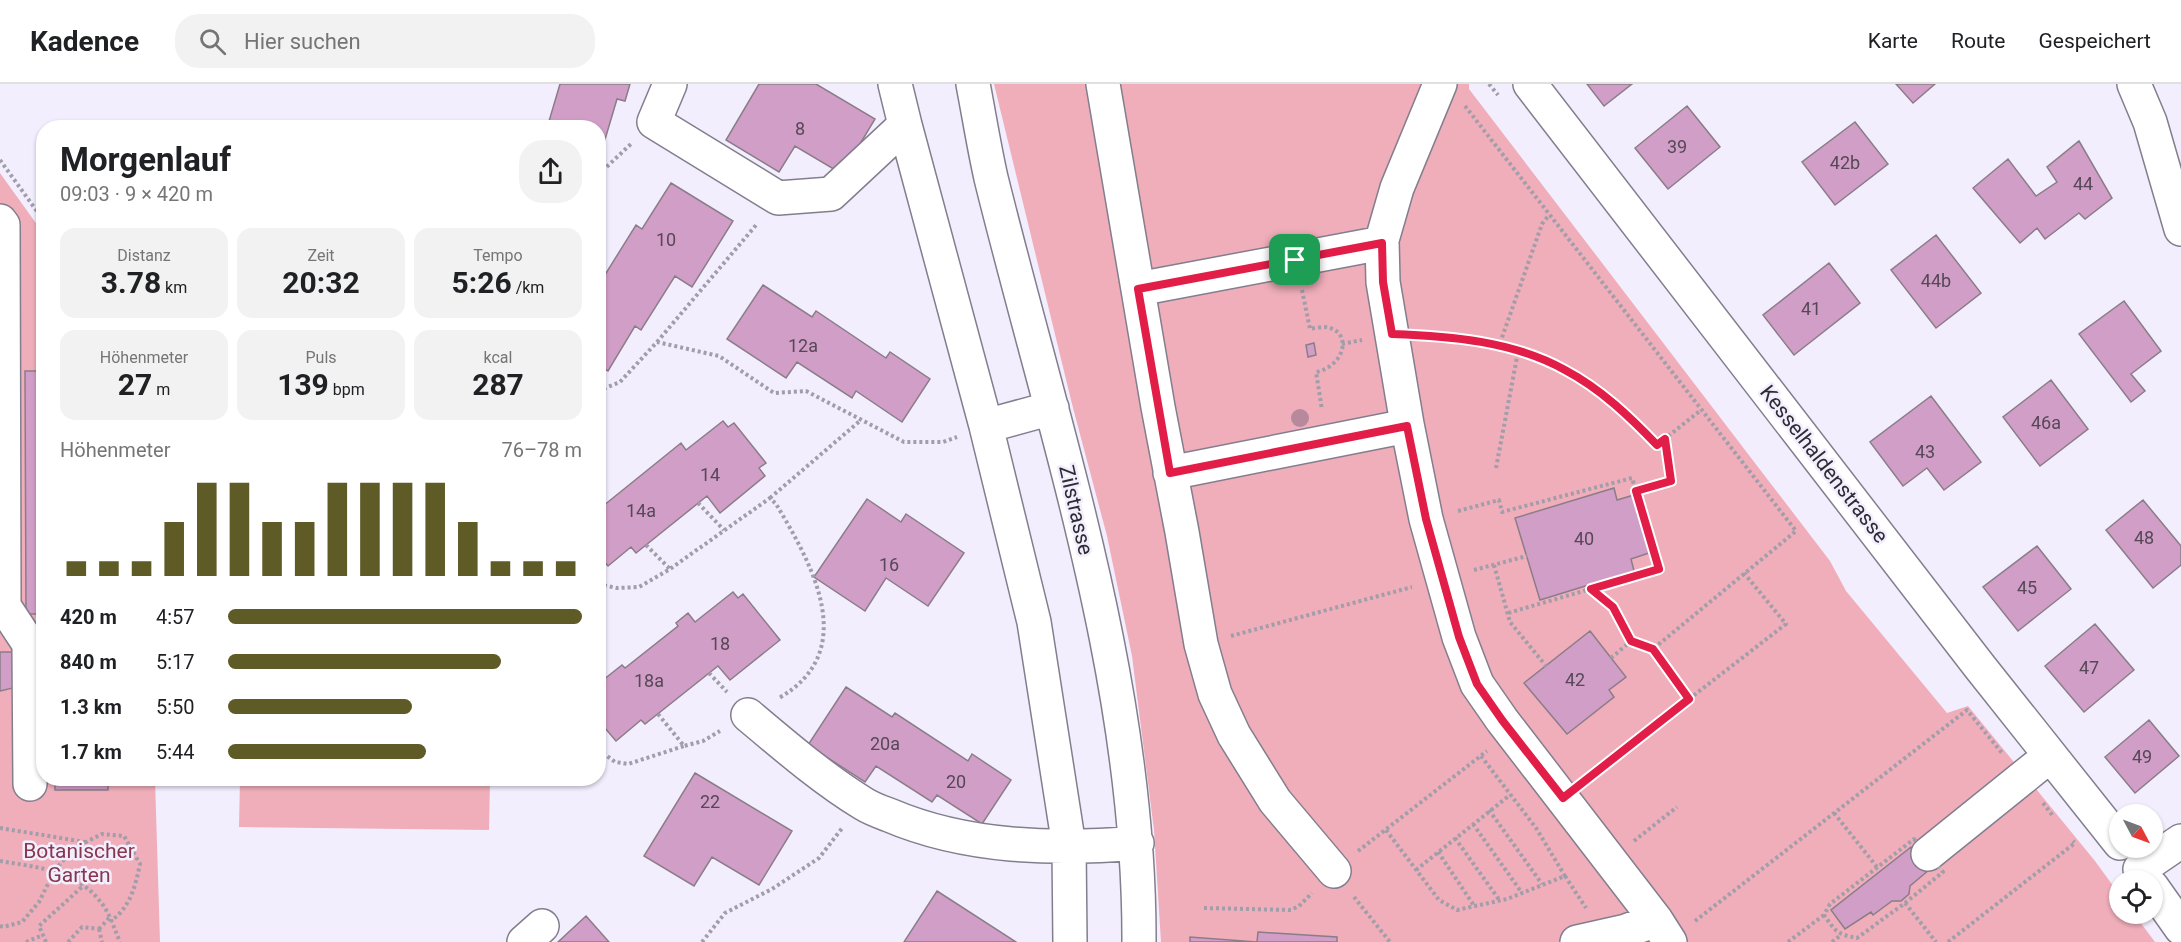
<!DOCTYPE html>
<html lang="de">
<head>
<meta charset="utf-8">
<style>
  :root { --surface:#fff; --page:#f2f2f2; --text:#202124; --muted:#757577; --line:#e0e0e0; --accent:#5e5b27 }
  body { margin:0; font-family:Roboto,sans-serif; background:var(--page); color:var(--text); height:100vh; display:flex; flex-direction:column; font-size:22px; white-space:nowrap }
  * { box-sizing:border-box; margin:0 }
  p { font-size:20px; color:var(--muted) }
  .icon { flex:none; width:33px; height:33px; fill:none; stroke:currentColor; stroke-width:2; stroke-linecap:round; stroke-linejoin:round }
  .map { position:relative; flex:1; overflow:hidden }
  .drawer { position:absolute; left:36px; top:36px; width:570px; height:666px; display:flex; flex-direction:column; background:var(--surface); border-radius:24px; box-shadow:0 2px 4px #0004 }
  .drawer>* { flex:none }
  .needle { width:39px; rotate:131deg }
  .fabs { position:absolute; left:2109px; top:720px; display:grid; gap:12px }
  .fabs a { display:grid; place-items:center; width:54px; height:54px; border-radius:50%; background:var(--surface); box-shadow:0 2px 4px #0004; font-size:30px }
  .pin { position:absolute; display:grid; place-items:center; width:51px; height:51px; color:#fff; margin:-26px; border-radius:12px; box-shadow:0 3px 9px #0006 }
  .round { display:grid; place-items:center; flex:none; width:63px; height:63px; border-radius:24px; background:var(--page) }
  .overview { display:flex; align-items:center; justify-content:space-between; height:102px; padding:0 24px }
  h1 { font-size:33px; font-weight:700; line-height:45px }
  .metrics { display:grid; grid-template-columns:repeat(3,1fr); gap:9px; height:102px; padding:6px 24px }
  .metrics div { display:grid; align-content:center; border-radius:15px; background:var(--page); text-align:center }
  .metrics b { font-size:30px; font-weight:700 }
  .metrics small { font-size:16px; font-weight:400 }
  .metrics p { font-size:16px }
  .chart { height:168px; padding:12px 24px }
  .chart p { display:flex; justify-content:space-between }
  .chart svg { width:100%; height:108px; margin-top:6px; stroke:var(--accent); stroke-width:6 }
  ul { padding:0 24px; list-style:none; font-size:20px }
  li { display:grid; grid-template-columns:96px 72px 1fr; align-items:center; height:45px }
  li i { height:15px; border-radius:8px; background:var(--accent) }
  header { display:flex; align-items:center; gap:36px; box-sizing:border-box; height:84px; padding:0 30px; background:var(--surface); border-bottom:2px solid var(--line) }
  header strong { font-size:28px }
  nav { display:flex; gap:33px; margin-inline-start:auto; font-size:21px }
  .search { width:420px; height:54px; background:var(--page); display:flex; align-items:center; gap:15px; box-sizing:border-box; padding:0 21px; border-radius:24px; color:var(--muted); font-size:22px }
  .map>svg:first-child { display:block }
  .green { fill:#efaeba }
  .building { fill:#d19ec7; stroke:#8b7d88; stroke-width:1.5 }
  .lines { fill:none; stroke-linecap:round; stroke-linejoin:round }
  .minor-casing { stroke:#837e8d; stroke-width:36 }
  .path { stroke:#a19da9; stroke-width:4; stroke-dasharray:3 3; stroke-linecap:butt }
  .minor { stroke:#fff; stroke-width:33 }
  .tree { fill:#b8899c }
  .route-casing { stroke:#fff; stroke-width:12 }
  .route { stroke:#e11d48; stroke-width:8 }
  .labels { text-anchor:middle; stroke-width:5; stroke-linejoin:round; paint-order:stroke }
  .number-label { font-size:18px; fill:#564857 }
  .street-label { font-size:21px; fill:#2d2c32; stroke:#f3eefe }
  .park-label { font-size:21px; fill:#87374c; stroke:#f3eefe }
</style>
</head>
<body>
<header>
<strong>Kadence</strong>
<div class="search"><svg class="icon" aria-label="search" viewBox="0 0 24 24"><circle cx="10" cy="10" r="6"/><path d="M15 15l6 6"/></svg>Hier suchen</div>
<nav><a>Karte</a><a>Route</a><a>Gespeichert</a></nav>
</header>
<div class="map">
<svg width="2181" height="858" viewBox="0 0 2181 858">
  <rect width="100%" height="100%" fill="#f3eefe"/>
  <path class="green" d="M994,0H1469V5L1830,477L1846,507L1947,629L1968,622L2095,777L2119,810L2120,830H2134L2155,858H1161L1154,746L1132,572L1107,452L1072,320Z
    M0,89L43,149L44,694L155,695L160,858H0Z
    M240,695H490L489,746L239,743Z"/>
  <path class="building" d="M560,0H630L625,17L617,15L601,69L598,68V44H547Z
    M759,0H816L875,35L842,90L795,62L779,88L726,56Z
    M1587,0H1632L1604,22Z
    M1896,0H1935L1913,19Z
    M1687,22L1720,63L1668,105L1635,64Z
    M1855,38L1888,80L1835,121L1802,78Z
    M2079,57L2112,114L2085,135L2079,129L2045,155L2037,144L2020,159L1973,104L2008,75L2036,112L2057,98L2047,83Z
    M671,99L733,137L692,203L675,192L641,246L635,242L608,287L598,281V202L636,141L642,145Z
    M1936,151L1981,209L1936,244L1891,186Z
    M1829,179L1860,219L1794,271L1763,231Z
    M763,201L812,233L816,227L886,274L890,268L930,295L902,338L856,307L852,314L797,278L786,294L727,255Z
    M2124,217L2161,267L2131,290L2145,307L2131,318L2079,250Z
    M1314,259L1316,271L1308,273L1306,261Z
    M25,287H44V530H26Z
    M2051,296L2088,345L2040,382L2003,333Z
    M1931,312L1981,378L1944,406L1927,384L1903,402L1870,358Z
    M723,337L728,343L734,339L766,379L759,384L765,392L720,429L707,412L636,469L631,463L608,482L598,470V426L681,359L686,366Z
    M1614,404L1617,416L1634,411L1649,469L1631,475L1634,487L1540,516L1515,434Z
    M867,415L901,438L906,430L964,469L928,522L886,494L865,527L814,493Z
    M2143,416L2181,462V481L2153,504L2106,446Z
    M2037,462L2071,505L2018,547L1983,503Z
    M733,508L738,514L743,510L780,556L730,596L718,582L645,640L641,636L616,657L598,636V600L622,581L625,584L678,542L676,539L688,529L695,538Z
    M2095,540L2134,586L2084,628L2045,582Z
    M1590,547L1626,593L1609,606L1614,613L1567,650L1524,599Z
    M0,568H13V604L0,607Z
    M846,603L892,633L895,629L968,677L972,670L1011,696L982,740L937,711L932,718L876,682L865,698L808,661Z
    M2149,636L2179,672L2135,709L2105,673Z
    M695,689L792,747L759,801L712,773L694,802L644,772Z
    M55,694H108V706H55Z
    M1911,763L1929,786L1910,802L1909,810L1901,817H1892L1873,831L1871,828L1845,845L1831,826Z
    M937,807L1016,858H904Z
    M586,832L609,858H558Z
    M1258,848L1337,853V858H1190V853L1257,858Z"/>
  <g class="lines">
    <g class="minor-casing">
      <path id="minor" d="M670,0L654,38L778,114L831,110L905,41
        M895,0L905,41L986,342L1034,538L1069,762L1070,858
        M973,0C979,31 984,63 991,94C1053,345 1140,596 1139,858
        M1103,0L1158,323L1182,448L1201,560L1215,610L1234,651L1275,717L1334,787
        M1440,0L1397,104L1382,156L1383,198L1407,340L1426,435L1459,553L1477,600L1502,636L1656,836L1670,858
        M1530,0L1980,583L2120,759
        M2134,0L2150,38L2181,145
        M0,137L3,141L4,522L29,560L30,700
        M1138,205L1382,159
        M986,342L1052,324
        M1170,389L1407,342
        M748,631C785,662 823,695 864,720C872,725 881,728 889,731C966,764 1055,766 1137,759
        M1928,770L2036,683
        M2140,785L2181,757
        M2152,803L2181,844
        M524,858L542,842
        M1577,858L1626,847L1656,836"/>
    </g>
    <path class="path" d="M1489,0L1498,11
      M1465,22L1796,447L1653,565L1689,615L1587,695
      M0,76L44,137
      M598,91L632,59
      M1302,206L1310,245C1314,244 1320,243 1325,243C1353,246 1346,282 1316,288L1322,326
      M1425,251L1442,252L1499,262L1542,140L1549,131
      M657,258L757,140
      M1342,260L1362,256
      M1499,262C1521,269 1544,275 1564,285C1600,304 1630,333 1657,361L1701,326
      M598,307L620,298L657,258L719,272L774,309L806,307L904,358H943L957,353
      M1496,384L1518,268
      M1636,407L1671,397L1665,356
      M770,414L861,336
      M698,419L724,446
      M1458,427L1499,416L1502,428L1632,394L1659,485L1508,529
      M646,461L670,485
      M598,471L599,470
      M1494,481L1510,538L1546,582
      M1474,486L1527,472
      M598,500L617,504L639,503L670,485L770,414L776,420C812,480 861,567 779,614
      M1591,505L1613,523L1631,557L1653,565
      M1231,552L1412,503
      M1611,574L1631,557
      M709,589L727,608
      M1689,615L1786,540L1744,489
      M658,630L684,662L703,657L720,647
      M598,653L604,643
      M598,665L615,678L628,680L684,662
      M1481,672L1536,744L1565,792
      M2043,719L2053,732
      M1489,726L1542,800
      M1834,729L1877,783
      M1473,740L1522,809
      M0,744L85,758
      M1386,746L1439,816L1457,826L1507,815L1565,792L1586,824
      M1455,754L1500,817
      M1914,755L1943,788L1905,819L1857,854C1837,850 1836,848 1824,831L1830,820Z
      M1634,757L1677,723
      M1358,767L1487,667
      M1438,768L1475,823
      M0,777C35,783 75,786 99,816C109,827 114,844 120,858
      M1416,786L1510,711
      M1354,813L1390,858
      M1905,819L1936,858
      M1204,824L1291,826L1299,822L1312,809
      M1695,837L1967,626L2002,669
      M0,842L3,843L22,838L39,818L55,786L74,764L102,750L124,752L140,780C135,803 131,822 111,837
      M99,845L109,834
      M99,845L102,858
      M26,858L43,851
      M46,858L39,842L83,802
      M68,858L82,843L99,845
      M702,858L725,829L772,805L819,774L843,743
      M1788,858L1824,831
      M1832,858L1841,851
      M1948,858L2075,759L2073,757"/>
    <use href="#minor" class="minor"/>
  </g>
  <circle class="tree" cx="1300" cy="334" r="9"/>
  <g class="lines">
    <g class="route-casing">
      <path id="route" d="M1382,159L1383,198L1392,250C1450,252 1513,257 1565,286C1601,305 1630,333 1657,361L1665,355L1671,397L1636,407L1659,485L1591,505L1613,523L1631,557L1653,565L1689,615L1563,714L1502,636L1477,600L1459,553L1426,435L1407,342L1170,389L1138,205Z"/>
    </g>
    <use href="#route" class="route"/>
  </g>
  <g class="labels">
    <g class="number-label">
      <text x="800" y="51">8</text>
      <text x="1677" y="69">39</text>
      <text x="1845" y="85">42b</text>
      <text x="2083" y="106">44</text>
      <text x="666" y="162">10</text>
      <text x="1936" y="203">44b</text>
      <text x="1811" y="231">41</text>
      <text x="803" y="268">12a</text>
      <text x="2046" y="345">46a</text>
      <text x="1925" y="374">43</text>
      <text x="710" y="397">14</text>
      <text x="641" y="433">14a</text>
      <text x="2144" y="460">48</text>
      <text x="1584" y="461">40</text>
      <text x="889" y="487">16</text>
      <text x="2027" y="510">45</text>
      <text x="720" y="566">18</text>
      <text x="2089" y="590">47</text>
      <text x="1575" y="602">42</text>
      <text x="649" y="603">18a</text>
      <text x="885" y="666">20a</text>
      <text x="2142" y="679">49</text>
      <text x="956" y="704">20</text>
      <text x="710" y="724">22</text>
    </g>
    <g class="street-label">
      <text transform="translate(1824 380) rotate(52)" y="7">Kesselhaldenstrasse</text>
      <text transform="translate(1076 426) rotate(77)" y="7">Zilstrasse</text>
    </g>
    <g class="park-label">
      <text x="79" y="774">Botanischer<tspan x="79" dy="24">Garten</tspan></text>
    </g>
  </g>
</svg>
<div class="fabs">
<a><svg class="needle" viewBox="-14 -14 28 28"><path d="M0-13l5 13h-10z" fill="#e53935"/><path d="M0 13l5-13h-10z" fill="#757577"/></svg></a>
<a><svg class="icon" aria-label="locate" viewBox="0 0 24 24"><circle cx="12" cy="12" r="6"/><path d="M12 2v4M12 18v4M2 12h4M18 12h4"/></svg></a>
</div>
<div class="pin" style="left:1295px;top:176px;background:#1e9e55"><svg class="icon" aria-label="arrive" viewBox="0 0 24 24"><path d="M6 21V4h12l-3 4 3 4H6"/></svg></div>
<section class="drawer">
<div class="overview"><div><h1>Morgenlauf</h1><p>09:03 · 9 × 420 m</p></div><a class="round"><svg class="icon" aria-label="share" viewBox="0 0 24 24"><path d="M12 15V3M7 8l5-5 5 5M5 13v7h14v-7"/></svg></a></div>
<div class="metrics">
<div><p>Distanz</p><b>3.78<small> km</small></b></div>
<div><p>Zeit</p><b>20:32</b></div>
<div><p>Tempo</p><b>5:26<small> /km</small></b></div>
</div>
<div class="metrics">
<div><p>Höhenmeter</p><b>27<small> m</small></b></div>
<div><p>Puls</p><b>139<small> bpm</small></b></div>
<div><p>kcal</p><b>287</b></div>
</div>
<div class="chart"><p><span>Höhenmeter</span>76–78 m</p>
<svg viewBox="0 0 160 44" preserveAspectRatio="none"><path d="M5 44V38M15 44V38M25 44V38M35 44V22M45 44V6M55 44V6M65 44V22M75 44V22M85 44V6M95 44V6M105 44V6M115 44V6M125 44V22M135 44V38M145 44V38M155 44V38"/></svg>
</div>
<ul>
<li><b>420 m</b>4:57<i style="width:100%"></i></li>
<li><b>840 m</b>5:17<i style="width:77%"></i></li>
<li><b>1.3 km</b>5:50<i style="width:52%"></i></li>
<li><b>1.7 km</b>5:44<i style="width:56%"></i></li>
</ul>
</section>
</div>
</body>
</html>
